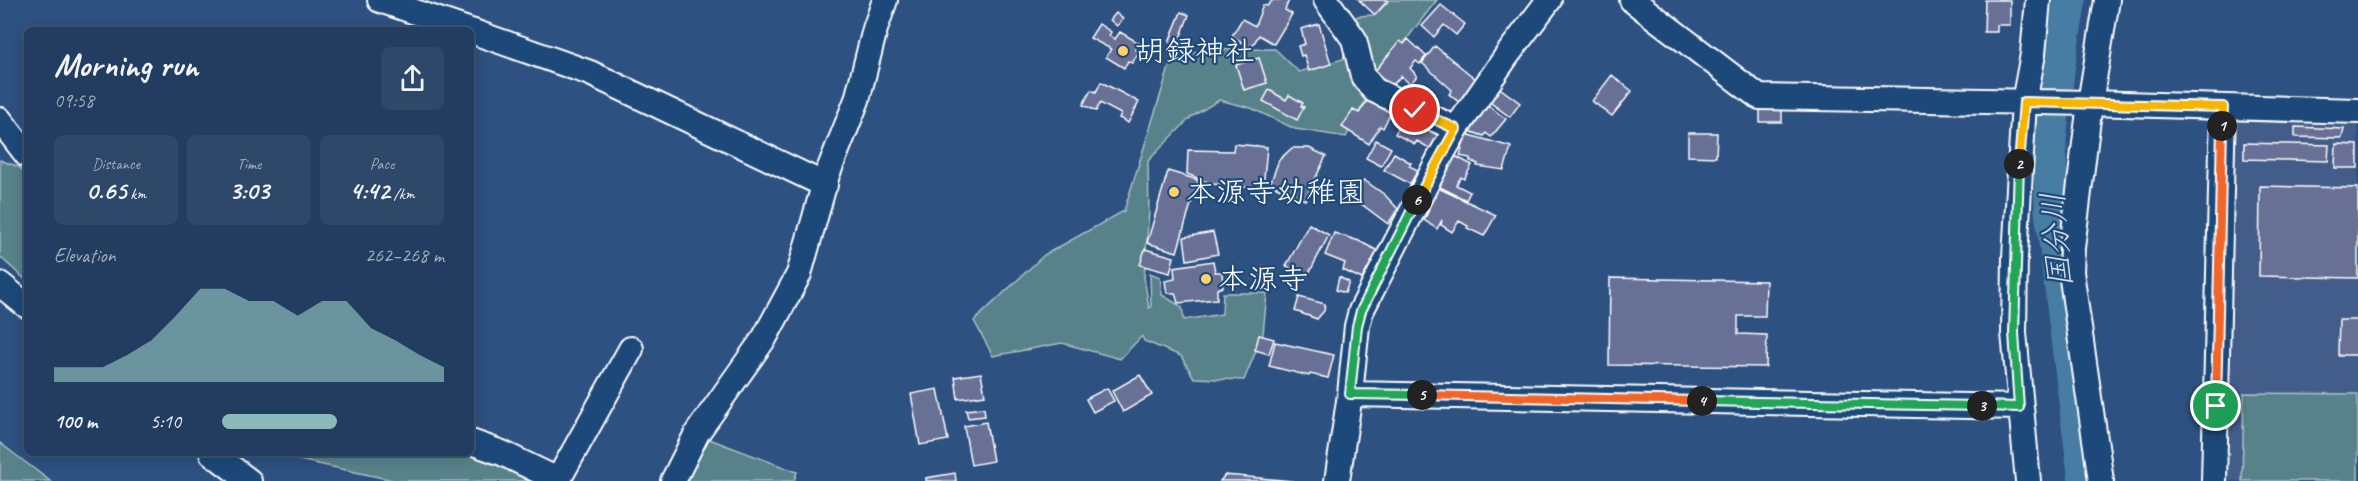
<!DOCTYPE html>
<html lang="en">
<head>
<meta charset="utf-8">
<style>
  :root { --surface:#223d60; --page:#2e4869; --text:#f1f3f6; --muted:#a2aebd; --line:#3f5675; --accent:#8bbbb9 }
  body { margin:0; font-family:Caveat,"Klee One",sans-serif; background:var(--page); color:var(--text); height:100vh; display:flex; flex-direction:column; font-size:22px; white-space:nowrap }
  * { box-sizing:border-box; margin:0 }
  p { font-size:20px; color:var(--muted) }
  .icon { flex:none; width:33px; height:33px; fill:none; stroke:currentColor; stroke-width:2; stroke-linecap:round; stroke-linejoin:round }
  .map { position:relative; flex:1; overflow:hidden }
  .details { position:absolute; left:24px; top:27px; width:450px; height:429px; display:flex; flex-direction:column; background:var(--surface); border-radius:9px; box-shadow:0 3px 15px #0003,0 0 0 2px var(--line) }
  .details>* { flex:none }
  .pin { position:absolute; display:grid; place-items:center; width:51px; height:51px; color:#fff; margin:-26px; border:3px solid #fff; border-radius:50%; box-shadow:0 2px 6px #0007 }
  .km { position:absolute; width:30px; height:30px; margin:-15px; border-radius:50%; background:#222; color:#fff; font-size:16px; line-height:30px; text-align:center }
  .round { display:grid; place-items:center; flex:none; width:63px; height:63px; border-radius:9px; background:var(--page) }
  .head { display:flex; align-items:center; justify-content:space-between; height:102px; padding:0 30px }
  h1 { font-size:33px; font-weight:700; line-height:45px }
  .stats { display:grid; grid-template-columns:repeat(3,1fr); gap:9px; height:102px; padding:6px 30px }
  .stats div { display:grid; align-content:center; border-radius:9px; background:var(--page); text-align:center }
  .stats b { font-size:26px; font-weight:700 }
  .stats small { font-size:16px; font-weight:400 }
  .stats p { font-size:16px }
  .chart { height:168px; padding:12px 30px }
  .chart p { display:flex; justify-content:space-between }
  .chart svg { width:100%; height:108px; margin-top:6px; fill:var(--accent); opacity:.7 }
  ul { padding:0 30px; list-style:none; font-size:20px }
  li { display:grid; grid-template-columns:96px 72px 1fr; align-items:center; height:45px }
  li i { height:15px; border-radius:8px; background:var(--accent) }
  .map>svg:first-child { display:block }
  .built { fill:#425d89 }
  .green { fill:#588289; stroke:#acc0c4; stroke-width:1.5 }
  .lines { fill:none; stroke-linecap:round; stroke-linejoin:round }
  .river { stroke:#467ba3; stroke-width:33 }
  .building { fill:#676f96; stroke:#fff; stroke-width:1.5 }
  .minor-casing { stroke:#fff; stroke-width:28 }
  .minor { stroke:#1f4a7a; stroke-width:24 }
  .split-1-casing { stroke:#fff; stroke-width:12 }
  .split-2-casing { stroke:#fff; stroke-width:12 }
  .split-3-casing { stroke:#fff; stroke-width:12 }
  .split-4-casing { stroke:#fff; stroke-width:12 }
  .split-5-casing { stroke:#fff; stroke-width:12 }
  .split-6-casing { stroke:#fff; stroke-width:12 }
  .split-7-casing { stroke:#fff; stroke-width:12 }
  .split-1 { stroke:#f0652b; stroke-width:8 }
  .split-2 { stroke:#f5b400; stroke-width:8 }
  .split-3 { stroke:#22a559; stroke-width:8 }
  .split-4 { stroke:#22a559; stroke-width:8 }
  .split-5 { stroke:#f0652b; stroke-width:8 }
  .split-6 { stroke:#22a559; stroke-width:8 }
  .split-7 { stroke:#f5b400; stroke-width:8 }
  .poi-dot { fill:#ffd166; stroke:#1f4a7a; stroke-width:2 }
  .labels { text-anchor:middle; stroke-width:4.5; stroke-linejoin:round; paint-order:stroke }
  .poi-label { font-size:30px; fill:#fff; stroke:#1f4a7a; text-anchor:start }
  .water-label { font-size:32px; font-style:italic; fill:#d1dee8; stroke:#1f4a7a }
</style>
</head>
<body>
<div class="map">
<svg width="2358" height="481" viewBox="0 0 2358 481">
  <rect width="100%" height="100%" fill="#2d5180"/>
  <filter id="ink" filterUnits="userSpaceOnUse"><feTurbulence type="fractalNoise" baseFrequency=".0167" numOctaves="2"/><feDisplacementMap in="SourceGraphic" scale="12" xChannelSelector="R" yChannelSelector="G"/><feConvolveMatrix kernelMatrix="1 2 1 2 8 2 1 2 1" color-interpolation-filters="sRGB"/></filter>
  <g filter="url(#ink)">
    <path class="built" d="M2229,119L2358,121V481H2226Z"/>
    <path class="green" d="M1390,0H1437C1402,44 1370,87 1346,137L1295,129L1251,108L1219,100L1191,117L1148,161L1149,211L1144,277L1149,308L1151,307L1150,273L1160,277L1162,295L1182,307L1184,320L1222,314L1223,293H1267L1263,334L1244,380L1194,378L1181,356L1144,341L1142,336L1120,359L1062,343L993,356L974,321L1044,255L1124,211L1173,55L1211,50L1275,49L1299,72L1343,59L1348,41L1349,23L1358,16L1375,15Z
      M0,160L19,167L27,175V281L0,257Z
      M2244,393L2358,394V481H2242Z
      M704,437L797,472L794,481H681Z
      M0,443L50,481H0Z
      M267,453H471L541,481H397Z"/>
    <g class="lines">
      <path class="river" d="M2070,0L2059,63L2050,140L2051,210L2085,481"/>
    </g>
    <path class="building" d="M1273,0H1289L1285,10L1292,14L1274,44L1259,35L1251,48L1232,36L1242,19L1255,26L1263,5L1267,6Z
      M1359,0H1388L1375,15Z
      M1985,0H2010V25H1997V32H1984Z
      M1441,5L1465,24L1456,35L1444,25L1434,37L1422,26Z
      M1181,12L1189,15L1177,46L1169,42Z
      M1116,13L1123,19L1117,26L1110,20Z
      M1099,24L1111,32L1109,36L1115,39L1120,32L1139,43L1135,49L1139,52L1132,63L1128,61L1124,68L1106,57L1111,49L1090,38Z
      M1319,24L1331,64L1309,71L1304,55L1301,56L1298,46L1305,44L1301,29Z
      M1408,39L1426,56L1420,64L1416,61L1410,68L1417,76L1410,84L1401,76L1391,87L1374,72L1400,41L1404,44Z
      M1435,46L1477,80L1463,96L1460,103L1449,94L1452,90L1422,63Z
      M1259,58L1267,83L1244,90L1236,65Z
      M1612,75L1632,91L1612,116L1592,101Z
      M1101,82L1139,102L1128,123L1119,118L1121,114L1100,103L1096,111L1083,105L1091,90L1096,92Z
      M1497,86L1520,103L1510,117L1487,100Z
      M1269,90L1286,100L1289,95L1303,103L1301,106L1304,107L1297,120L1263,101Z
      M1370,96L1392,110L1383,128L1380,126L1369,144L1342,127L1353,110L1359,113Z
      M1485,103L1506,119L1491,137L1486,133L1484,136L1466,130Z
      M1760,109H1782V122H1760Z
      M1406,113L1441,128L1431,149L1417,141L1415,144L1395,134Z
      M2295,127L2344,129L2342,138L2295,137Z
      M1688,133H1717L1716,157L1688,156Z
      M1466,134L1511,147L1504,170L1477,166L1478,164L1470,161V158L1460,156Z
      M1376,140L1391,148L1381,166L1366,158Z
      M2244,143L2329,145L2328,161L2244,159Z
      M1234,144L1267,147L1263,189L1212,184L1187,174L1188,150L1233,151Z
      M2336,144L2358,145V168H2335Z
      M1292,148H1309L1326,156L1305,200L1270,184L1279,160Z
      M1394,153L1411,163L1409,166L1418,170L1410,184L1384,170Z
      M1453,155L1472,165L1464,179L1461,177L1456,185L1470,192L1466,200L1436,185Z
      M1168,171L1198,180L1177,252L1147,243Z
      M1364,180L1385,195L1398,209L1388,224L1352,197Z
      M2260,186L2358,188V278L2259,276Z
      M1436,187L1496,215L1484,236L1467,228L1468,226L1459,221L1452,232L1441,225L1442,220L1437,229L1424,220L1429,210L1425,208Z
      M1309,224L1329,235L1307,277L1286,266Z
      M1213,232L1218,254L1187,260L1184,237Z
      M1334,233L1359,241L1378,251L1362,279L1343,270L1345,263L1325,255Z
      M1145,249L1174,257L1170,273L1140,265Z
      M1213,261L1215,272H1222L1223,287L1217,289V299L1178,303L1175,293H1167L1165,281L1175,279L1174,267Z
      M1262,267L1273,270L1270,281L1259,279Z
      M1339,277L1349,282L1345,293L1336,290Z
      M1610,278L1766,281L1765,316H1738V334L1767,335L1766,367L1609,365Z
      M1299,297L1325,304L1324,311L1317,319L1295,311Z
      M2339,320H2358V355H2338Z
      M1259,335L1274,339L1269,354L1255,350Z
      M1275,342L1334,355L1328,378L1310,374L1309,376L1269,366Z
      M981,373L985,395L958,399L955,377Z
      M1140,375L1152,395L1123,412L1112,391Z
      M1107,388L1114,401L1093,412L1086,399Z
      M938,389L948,440L920,445L911,394Z
      M984,408L985,416L968,418L966,410Z
      M986,422L993,461L971,465L964,426Z
      M955,473L956,481H926V478Z
      M1225,475L1293,481H1220Z"/>
    <g class="lines">
      <g class="minor-casing">
        <path id="minor" d="M380,0L468,30
          M1326,0L1354,39L1363,76L1374,90L1456,129
          M1632,0L1759,97L2090,103L2358,111
          M471,31L590,73L825,185
          M0,120L27,155
          M0,284L27,306
          M1350,394L2020,407
          M471,442L502,453L560,481
          M212,453L249,481
          M558,480L631,349
          M673,481L697,433L765,337L799,274L827,175L857,100L875,29L885,0
          M1337,481L1350,394L1357,326L1361,311L1439,159L1456,129L1508,54L1549,0
          M2028,481L2014,333L2015,257L2024,102L2033,54L2038,0
          M2101,481L2071,272L2072,248L2090,103L2107,0
          M2214,481L2223,107"/>
      </g>
      <use href="#minor" class="minor"/>
    </g>
  </g>
  <g class="lines" filter="url(#ink)">
    <g class="split-1-casing">
      <path id="split-1" d="M2216,406L2222,126"/>
    </g>
    <g class="split-2-casing">
      <path id="split-2" d="M2019,164L2024,102L2223,107L2222,126"/>
    </g>
    <g class="split-3-casing">
      <path id="split-3" d="M1982,406L2019,407L2014,333L2019,164"/>
    </g>
    <g class="split-4-casing">
      <path id="split-4" d="M1702,401L1982,406"/>
    </g>
    <g class="split-5-casing">
      <path id="split-5" d="M1422,395L1702,401"/>
    </g>
    <g class="split-6-casing">
      <path id="split-6" d="M1417,200L1361,311L1357,326L1350,394L1422,395"/>
    </g>
    <g class="split-7-casing">
      <path id="split-7" d="M1415,110L1456,129L1417,200"/>
    </g>
    <use href="#split-1" class="split-1"/>
    <use href="#split-2" class="split-2"/>
    <use href="#split-3" class="split-3"/>
    <use href="#split-4" class="split-4"/>
    <use href="#split-5" class="split-5"/>
    <use href="#split-6" class="split-6"/>
    <use href="#split-7" class="split-7"/>
  </g>
  <g class="poi-dot">
    <circle cx="1123" cy="51" r="6"/>
    <circle cx="1174" cy="192" r="6"/>
    <circle cx="1206" cy="279" r="6"/>
  </g>
  <g class="labels">
    <g class="poi-label">
      <text x="1135" y="61">胡録神社</text>
      <text x="1186" y="202">本源寺幼稚園</text>
      <text x="1218" y="289">本源寺</text>
    </g>
    <g class="water-label">
      <text transform="translate(2056 240) rotate(-95)" y="11">国分川</text>
    </g>
  </g>
</svg>
<div class="pin" style="left:2216px;top:406px;background:#1e9e55"><svg class="icon" aria-label="arrive" viewBox="0 0 24 24"><path d="M6 21V4h12l-3 4 3 4H6"/></svg></div>
<div class="pin" style="left:1415px;top:110px;background:#d93025"><svg class="icon" aria-label="check" viewBox="0 0 24 24"><path d="M5 12l5 5 9-10"/></svg></div>
<b class="km" style="left:2222px;top:126px">1</b>
<b class="km" style="left:2019px;top:164px">2</b>
<b class="km" style="left:1982px;top:406px">3</b>
<b class="km" style="left:1702px;top:401px">4</b>
<b class="km" style="left:1422px;top:395px">5</b>
<b class="km" style="left:1417px;top:200px">6</b>
<section class="details">
<div class="head"><div><h1>Morning run</h1><p>09:58</p></div><a class="round"><svg class="icon" aria-label="share" viewBox="0 0 24 24"><path d="M12 15V3M7 8l5-5 5 5M5 13v7h14v-7"/></svg></a></div>
<div class="stats">
<div><p>Distance</p><b>0.65<small> km</small></b></div>
<div><p>Time</p><b>3:03</b></div>
<div><p>Pace</p><b>4:42<small> /km</small></b></div>
</div>
<div class="chart"><p><span>Elevation</span>262–268 m</p>
<svg viewBox="0 0 160 44" preserveAspectRatio="none"><path d="M0 44V38L10 38L20 38L30 33L40 27L50 17L60 6L70 6L80 11L90 11L100 17L110 11L120 11L130 22L140 27L150 33L160 38V44z"/></svg>
</div>
<ul>
<li><b>100 m</b>5:10<i style="width:52%"></i></li>
</ul>
</section>
</div>
</body>
</html>
